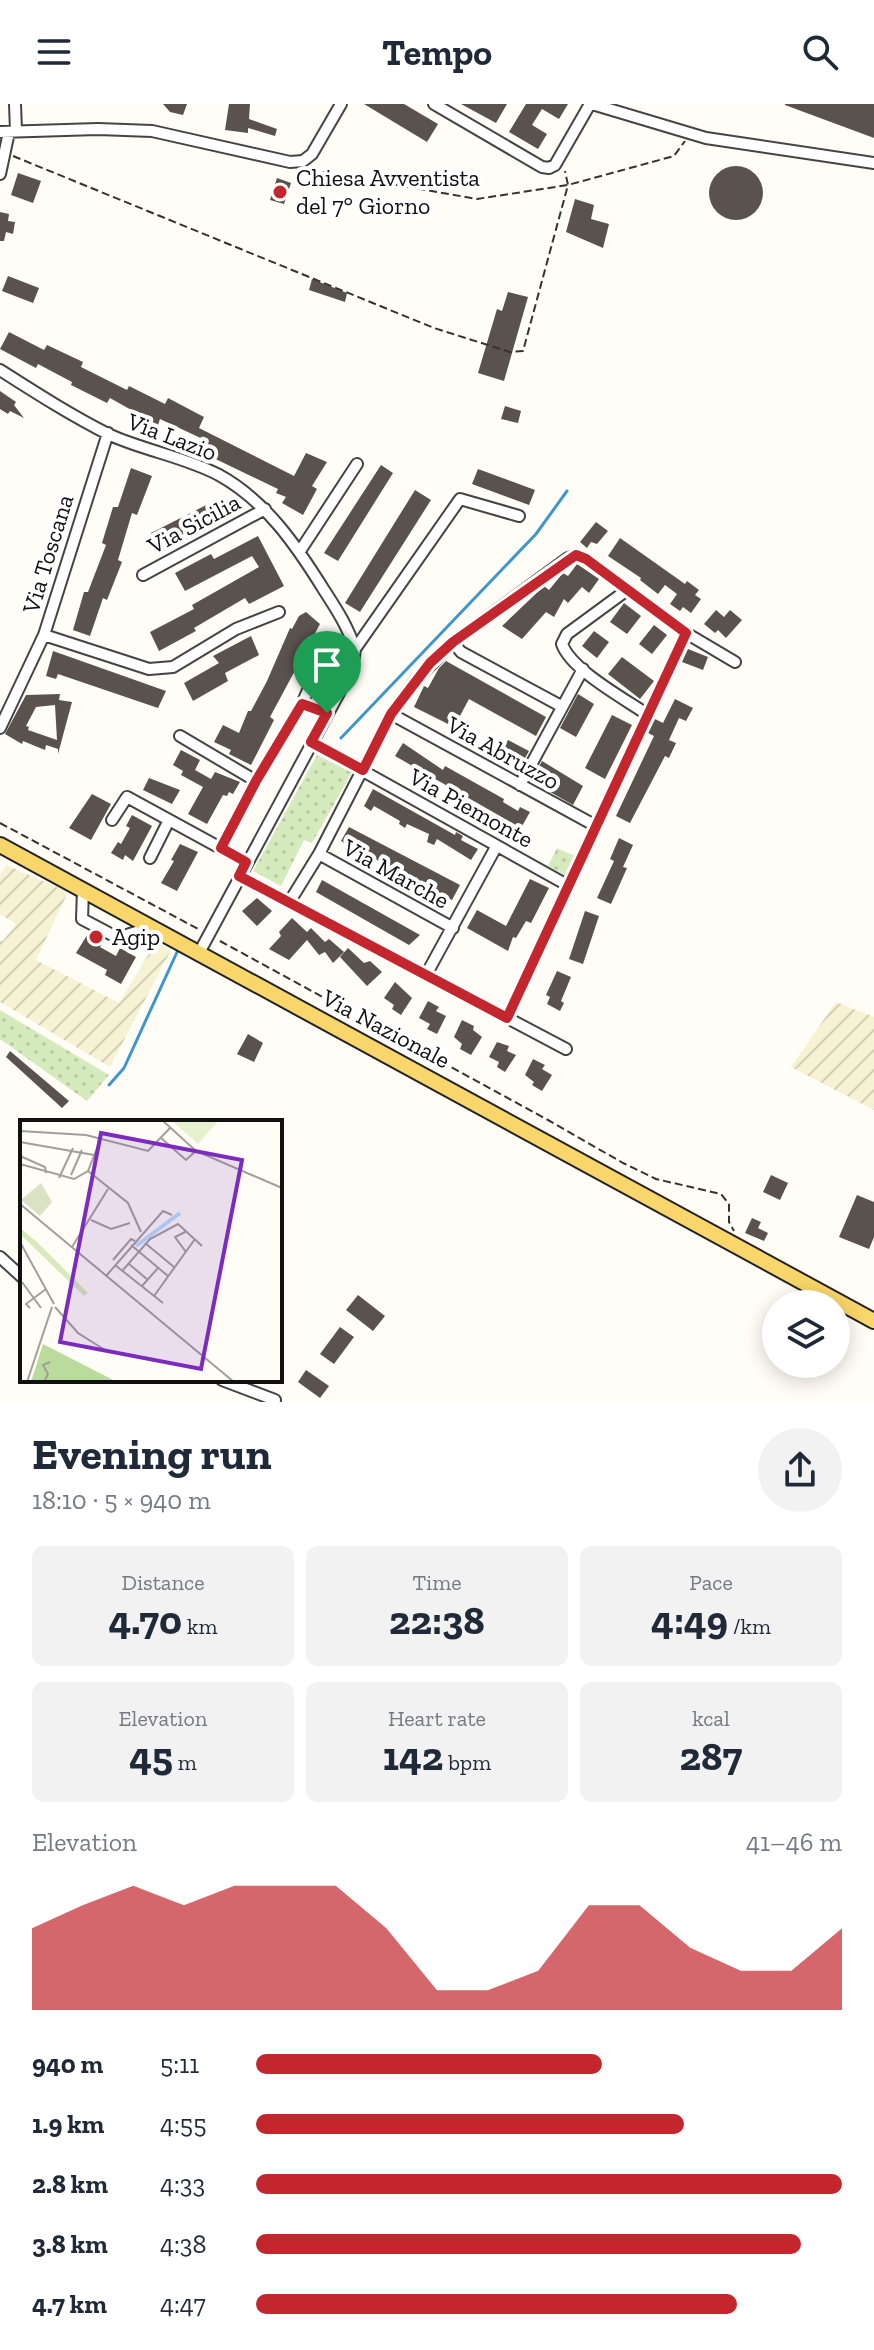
<!DOCTYPE html>
<html lang="en">
<head>
<meta charset="utf-8">
<style>
  :root { --surface:#fff; --page:#f2f2f3; --text:#1f2937; --muted:#747a83; --accent:#c4262e }
  body { margin:0; font-family:"Zilla Slab",serif; background:var(--page); color:var(--text); height:100vh; display:flex; flex-direction:column; font-size:30px; white-space:nowrap }
  * { box-sizing:border-box; margin:0 }
  p { font-size:26px; color:var(--muted) }
  .icon { flex:none; width:44px; height:44px; fill:none; stroke:currentColor; stroke-width:2; stroke-linecap:round; stroke-linejoin:round }
  .map { position:relative; height:1298px; overflow:hidden }
  .panel { display:flex; flex-direction:column; background:var(--surface); flex:1 }
  .panel>* { flex:none }
  .fabs { position:absolute; left:762px; top:1186px; display:grid; gap:16px }
  .fabs a { display:grid; place-items:center; width:88px; height:88px; border-radius:50%; background:var(--surface); box-shadow:0 4px 20px #0003; font-size:40px }
  .pin { position:absolute; display:grid; place-items:center; width:68px; height:68px; color:#fff; margin:-82px -34px; border-radius:50% 50% 50% 0; rotate:-45deg; box-shadow:0 0 8px #0007 }
  .pin .icon { rotate:45deg }
  .round { display:grid; place-items:center; flex:none; width:84px; height:84px; border-radius:42px; background:var(--page) }
  .headline { display:flex; align-items:center; justify-content:space-between; height:136px; padding:0 32px }
  h1 { font-size:44px; font-weight:800; line-height:60px }
  .stats { display:grid; grid-template-columns:repeat(3,1fr); gap:12px; height:136px; padding:8px 32px }
  .stats div { display:grid; align-content:center; border-radius:12px; background:var(--page); text-align:center }
  .stats b { font-size:40px; font-weight:800 }
  .stats small { font-size:22px; font-weight:400 }
  .stats p { font-size:22px }
  .chart { height:224px; padding:16px 32px }
  .chart p { display:flex; justify-content:space-between }
  .chart svg { width:100%; height:144px; margin-top:8px; fill:var(--accent); opacity:.7 }
  ul { padding:0 32px; list-style:none; font-size:26px }
  li { display:grid; grid-template-columns:128px 96px 1fr; align-items:center; height:60px }
  li i { height:20px; border-radius:10px; background:var(--accent) }
  header { display:flex; justify-content:space-between; align-items:center; height:104px; padding:0 32px; background:var(--surface); font-size:36px; font-weight:800 }
  .map>svg:first-child { display:block }
  .farmland { fill:url(#farmland-furrows) }
  .grass { fill:url(#grass-dots) }
  .lines { fill:none; stroke-linecap:round; stroke-linejoin:round }
  .stream { stroke:#3f96cf; stroke-width:3 }
  .building { fill:#5a524d; fill-rule:evenodd }
  .minor-casing { stroke:#444; stroke-width:14 }
  .major-casing { stroke:#222; stroke-width:18 }
  .path { stroke:#333; stroke-width:2; stroke-dasharray:8 4; stroke-linecap:butt }
  .minor { stroke:#fff; stroke-width:10 }
  .major { stroke:#f9d66b; stroke-width:14 }
  .route-casing { stroke:#fff; stroke-width:16 }
  .route { stroke:#c4262e; stroke-width:10 }
  .poi-dot { fill:#c4262e; stroke:#fff; stroke-width:3 }
  .labels { text-anchor:middle; stroke-width:8; stroke-linejoin:round; paint-order:stroke }
  .poi-label { font-size:24px; fill:#111; stroke:#fff; text-anchor:start }
  .street-label { font-size:24px; fill:#111; stroke:#fff }
  .inset-river { fill:none; stroke:#b9e0f7; stroke-width:4 }
  .inset-road { fill:none; stroke:#a09f9a; stroke-width:2 }
  .view { fill:#7b2cbf; fill-opacity:0.15; stroke:#7b2cbf; stroke-width:4 }
  .inset-edge { fill:none; stroke:#111; stroke-width:4 }
</style>
</head>
<body>
<header><svg class="icon" aria-label="menu" viewBox="0 0 24 24"><path d="M4 6h16M4 12h16M4 18h16"/></svg>Tempo<svg class="icon" aria-label="search" viewBox="0 0 24 24"><circle cx="10" cy="10" r="6"/><path d="M15 15l6 6"/></svg></header>
<div class="map">
<svg width="874" height="1298" viewBox="0 0 874 1298">
  <defs>
    <pattern id="farmland-furrows" width="10" height="10" patternUnits="userSpaceOnUse" patternTransform="scale(2)"><rect width="10" height="10" fill="#f6f3d4"/><path d="M-1 1l2-2M0 10L10 0M9 11l2-2" fill="none" stroke="#d2cfb5"/></pattern>
    <pattern id="grass-dots" width="8" height="8" patternUnits="userSpaceOnUse" patternTransform="scale(2)"><rect width="8" height="8" fill="#d5ebbd"/><path d="M2 2h.1M6 6h.1" fill="none" stroke="#b6c8a1" stroke-width="1.8" stroke-linecap="round"/></pattern>
  </defs>
  <rect width="100%" height="100%" fill="#fffdf5"/>
  <path class="farmland" d="M6,761L68,788L36,856L119,899L156,838L171,846L110,963L0,898V836L3,837L16,820L0,810V771Z
    M836,898L874,913V1006L791,963Z"/>
  <path class="grass" d="M317,651L352,668L312,739L304,736L281,782L253,767Z
    M557,744L577,753L567,772L548,762Z
    M0,906L109,971L87,997L0,935Z"/>
  <g class="lines">
    <path class="stream" d="M341,634L536,430L567,387
      M109,981L124,964L178,846"/>
  </g>
  <path class="building" d="M163,0H187L183,11L170,8Z
    M229,0H250L249,15L277,25L275,32L248,24V29L225,26Z
    M364,0H404L438,20L427,38Z
    M461,0H507L496,19Z
    M526,0H568L559,15L542,5L532,21L547,30L538,45L509,28Z
    M785,0H874V34L785,1Z
    M709 89a27 27 0 1 1 54 0a27 27 0 1 1-54 0Z
    M18,69L41,77L33,99L11,91Z
    M277,74L291,79L284,100L270,96Z
    M575,95L594,101L591,115L609,120L603,144L566,128Z
    M0,108L9,110L8,117L15,118L13,130L6,128L4,137H0Z
    M8,172L39,184L33,199L2,187Z
    M312,175L347,189L345,198L309,186Z
    M508,188L528,193L504,277L478,269L497,205L502,207Z
    M9,228L44,246L47,241L83,258L81,263L127,286L129,282L165,300L168,294L204,313L199,324L294,372L306,349L327,358L312,382L317,385L303,411L282,399L286,393L276,389L278,385L201,348L207,337L160,315L158,321L110,294L107,299L71,281L72,278L38,260L36,264L0,245Z
    M0,287L16,298L14,301L24,314L10,307L8,310L0,305Z
    M505,302L521,307L518,319L501,315Z
    M381,361L393,369L338,457L324,449Z
    M131,364L152,372L137,411L132,409L118,456L122,458L107,496L103,494L90,532L73,526L84,488H88L106,441L102,439L113,403H118Z
    M478,365L535,386L529,401L472,380Z
    M415,386L431,396L360,508L345,499Z
    M224,392L233,410L161,449L151,429Z
    M596,418L608,427L597,440L591,438L587,444L580,438Z
    M258,432L284,482L249,500L245,494L194,524L196,527L159,547L150,528L194,505L192,501L259,463L252,452L185,487L175,469L211,450L214,455Z
    M620,434L685,480L687,477L699,486L695,491L701,495L691,509L683,503L680,507L670,500L677,490L665,481L658,490L640,476L641,474L608,452Z
    M577,460L599,475L589,489L582,483L568,499L564,495L554,513L546,508L522,535L502,522L544,482L549,486L563,469L568,472Z
    M624,499L641,512L627,530L610,518Z
    M716,506L724,513L730,506L742,516L726,534L718,526L715,529L704,520Z
    M306,508L320,520L270,613L274,616L251,661L229,650L231,646L214,638L223,621L239,629L248,607H251L267,577L290,524L292,525L299,512Z
    M654,521L667,531L652,550L639,540Z
    M594,527L609,538L597,554L582,542Z
    M251,532L259,551L225,569L228,577L193,597L184,579L219,559L213,552Z
    M688,545L708,553L703,566L682,558Z
    M53,547L166,587L158,604L58,570L56,575L46,572Z
    M622,553L654,577L640,595L608,570Z
    M446,557L546,613L536,632L469,595L454,623L414,603L424,582L428,584L439,564Z
    M60,590L59,596L72,598L58,650V645L46,641L45,646L23,637L22,640L5,630L26,591ZM55,601L57,636L28,626L29,623L26,622L36,603Z
    M578,590L594,600L576,633L560,624Z
    M675,595L693,604L686,617L679,614L669,636L676,639L669,654L665,652L630,719L616,712L654,632L648,629L655,615L663,619Z
    M612,611L632,621L605,675L585,664Z
    M508,636L529,647L520,663L499,652Z
    M403,639L443,666L445,662L504,695L503,698L518,707L520,703L530,708L521,724L395,652Z
    M181,646L200,656L195,666L211,675L215,668L240,678L233,690L229,688L227,692L223,691L207,720L188,710L203,683L181,671L183,667L173,661Z
    M542,657L583,682L573,701L531,677Z
    M149,674L180,686L172,700L143,686Z
    M373,685L455,731L456,728L463,732L461,736L478,745L471,756L437,735L434,741L427,738L429,730L407,720L405,724L399,720L400,717L374,702L371,707L364,702Z
    M92,690L111,700L91,736L69,724Z
    M132,711L152,722L133,757L125,751L123,756L111,749L118,738L121,740L130,724L126,722Z
    M349,723L460,781L452,796L341,737Z
    M619,734L633,741L623,763L627,764L611,800L597,794L614,757L610,755Z
    M180,740L198,748L177,787L161,779L174,757L171,756Z
    M530,775L549,784L531,819L526,817L516,834L513,833L508,847L467,824L477,806L506,822Z
    M322,776L420,831L409,841L316,788Z
    M257,794L272,807L257,822L242,807Z
    M585,807L599,812L583,860L569,855Z
    M292,814L307,828L311,824L325,838L329,835L344,848L333,859L325,848L319,851L307,836L289,856L269,845L281,832L279,828Z
    M89,828L104,836L100,843L116,852L120,844L136,853L121,880L105,871L107,866L76,849Z
    M348,844L364,859L370,857L382,868L367,882L340,853Z
    M557,867L571,873L561,897L564,899L560,907L547,900L550,893L546,891Z
    M395,878L412,894L401,911L392,905L394,901L384,894Z
    M428,897L439,903L436,907L446,912L437,930L427,925L430,920L419,914Z
    M462,916L474,922L473,926L482,933L471,951L460,945L462,940L454,933Z
    M248,930L263,939L254,958L237,950Z
    M497,938L509,942L507,947L516,951L505,968L497,963L499,958L489,953Z
    M10,947L69,997L62,1004L6,953Z
    M533,955L545,961L542,965L552,971L542,987L532,981L534,978L525,971Z
    M771,1071L788,1079L780,1096L763,1088Z
    M857,1091L874,1098V1133L869,1145L839,1133Z
    M752,1114L761,1118L758,1124L768,1129L764,1137L745,1129Z
    M358,1191L385,1212L373,1227L346,1206Z
    M340,1223L354,1233L334,1260L320,1250Z
    M306,1266L329,1282L320,1294L298,1278Z"/>
  <g class="lines">
    <g class="minor-casing">
      <path id="minor" d="M15,0L16,27
        M434,0L542,63L549,64L555,61L590,0
        M592,0L706,34L874,59
        M0,28L98,25L152,27L290,58L303,57L312,50L341,0
        M0,70L9,28
        M0,266C36,289 72,312 110,331C146,347 185,353 219,371C266,397 296,441 324,486C337,506 348,523 355,545
        M300,447L357,360
        M143,471L265,405
        M627,486L567,530L562,540C571,566 625,595 648,611
        M44,531L149,565L173,563L236,525L279,508
        M453,538L461,548L561,602
        M302,600L328,540
        M391,610L596,722
        M0,624L44,531L108,329
        M180,632L256,677
        M311,638L569,782
        M520,681L583,565
        M112,716L127,693L246,758
        M221,744L256,677L302,600L327,609
        M319,750L453,824
        M150,754L169,716
        M239,772L566,945
        M83,786L82,815L118,834L151,823
        M290,797L319,750L391,610L416,576L453,538L568,454L576,451L586,455L686,529L735,558
        M199,849L352,565L355,545L460,395L519,412
        M426,871L496,743
        M507,914L686,529
        M0,1153L22,1173
        M222,1276L275,1296"/>
    </g>
    <g class="major-casing">
      <path id="major" d="M0,741L874,1217"/>
    </g>
    <path class="path" d="M13,52L434,224L510,248L523,247L568,81L565,67
      M312,63L318,67L477,95L568,81L674,52L685,37
      M0,719L200,826
      M220,837L548,1016L623,1059L656,1075L721,1090L729,1100V1118L734,1127"/>
    <use href="#minor" class="minor"/>
    <use href="#major" class="major"/>
  </g>
  <g class="lines">
    <g class="route-casing">
      <path id="route" d="M576,451L586,455L686,529L507,914L239,772L246,758L221,744L256,677L302,600L327,609L311,638L363,666L391,610L430,559L453,538Z"/>
    </g>
    <use href="#route" class="route"/>
  </g>
  <g class="poi-dot">
    <circle cx="280" cy="88" r="8"/>
    <circle cx="96" cy="833" r="8"/>
  </g>
  <g class="labels">
    <g class="poi-label">
      <text x="296" y="82">Chiesa Avventista<tspan x="296" dy="28">del 7° Giorno</tspan></text>
      <text x="112" y="841">Agip</text>
    </g>
    <g class="street-label">
      <text transform="translate(172 333) rotate(21)" y="8">Via Lazio</text>
      <text transform="translate(194 420) rotate(-28)" y="8">Via Sicilia</text>
      <text transform="translate(48 450) rotate(-73)" y="8">Via Toscana</text>
      <text transform="translate(503 649) rotate(29)" y="8">Via Abruzzo</text>
      <text transform="translate(471 704) rotate(29)" y="8">Via Piemonte</text>
      <text transform="translate(396 770) rotate(29)" y="8">Via Marche</text>
      <text transform="translate(386 925) rotate(28)" y="8">Via Nazionale</text>
    </g>
  </g>
  <g transform="translate(20 1016)">
    <rect width="262" height="262" fill="#fffdf5"/>
    <path d="M0,108L18,123L68,173L64,176L0,114Z" fill="#d5ebbd"/>
    <path d="M23,224L97,262H11Z" fill="#b9dc9c"/>
    <path d="M21,63L32,82L20,96L1,80Z" fill="#d9e3c4"/>
    <path d="M151,0H199L178,24Z" fill="#e6f2cf"/>
    <path class="inset-river" d="M116,126L160,93"/>
    <path class="inset-road" d="M142,0L176,31L262,68M0,11L66,15L128,31L150,8M141,18L166,40L176,31M0,22L74,35M0,36L25,47L26,53M0,44L54,59L68,51L81,18M68,51L108,83L121,112M51,55L62,30M39,58L53,28M0,84L214,262M71,100L91,109L110,103M0,122L34,184M125,123L154,147M111,125L148,156M52,127L88,69M166,132L155,117L167,111M93,140L111,119L115,121M109,144L128,160M95,145L143,183M103,150L130,119L158,104L182,126M86,156L143,91L152,95M2,162L21,188M122,166L138,148M134,176L175,119M35,187L58,213L85,230M10,188L6,184L26,169M7,262L32,187M24,262L28,254L23,245L30,242"/>
    <path class="view" d="M81,13L222,40L181,249L40,222Z"/>
    <rect width="262" height="262" class="inset-edge"/>
  </g>
</svg>
<div class="fabs">
<a><svg class="icon" aria-label="layers" viewBox="0 0 24 24"><path d="M12 4l9 5-9 5-9-5zM3 14l9 5 9-5"/></svg></a>
</div>
<div class="pin" style="left:327px;top:609px;background:#1e9e55"><svg class="icon" aria-label="arrive" viewBox="0 0 24 24"><path d="M6 21V4h12l-3 4 3 4H6"/></svg></div>
</div>
<section class="panel">
<div class="headline"><div><h1>Evening run</h1><p>18:10 · 5 × 940 m</p></div><a class="round"><svg class="icon" aria-label="share" viewBox="0 0 24 24"><path d="M12 15V3M7 8l5-5 5 5M5 13v7h14v-7"/></svg></a></div>
<div class="stats">
<div><p>Distance</p><b>4.70<small> km</small></b></div>
<div><p>Time</p><b>22:38</b></div>
<div><p>Pace</p><b>4:49<small> /km</small></b></div>
</div>
<div class="stats">
<div><p>Elevation</p><b>45<small> m</small></b></div>
<div><p>Heart rate</p><b>142<small> bpm</small></b></div>
<div><p>kcal</p><b>287</b></div>
</div>
<div class="chart"><p><span>Elevation</span>41–46 m</p>
<svg viewBox="0 0 160 44" preserveAspectRatio="none"><path d="M0 44V19L10 12L20 6L30 12L40 6L50 6L60 6L70 19L80 38L90 38L100 32L110 12L120 12L130 25L140 32L150 32L160 19V44z"/></svg>
</div>
<ul>
<li><b>940 m</b>5:11<i style="width:59%"></i></li>
<li><b>1.9 km</b>4:55<i style="width:73%"></i></li>
<li><b>2.8 km</b>4:33<i style="width:100%"></i></li>
<li><b>3.8 km</b>4:38<i style="width:93%"></i></li>
<li><b>4.7 km</b>4:47<i style="width:82%"></i></li>
</ul>
</section>
</body>
</html>
